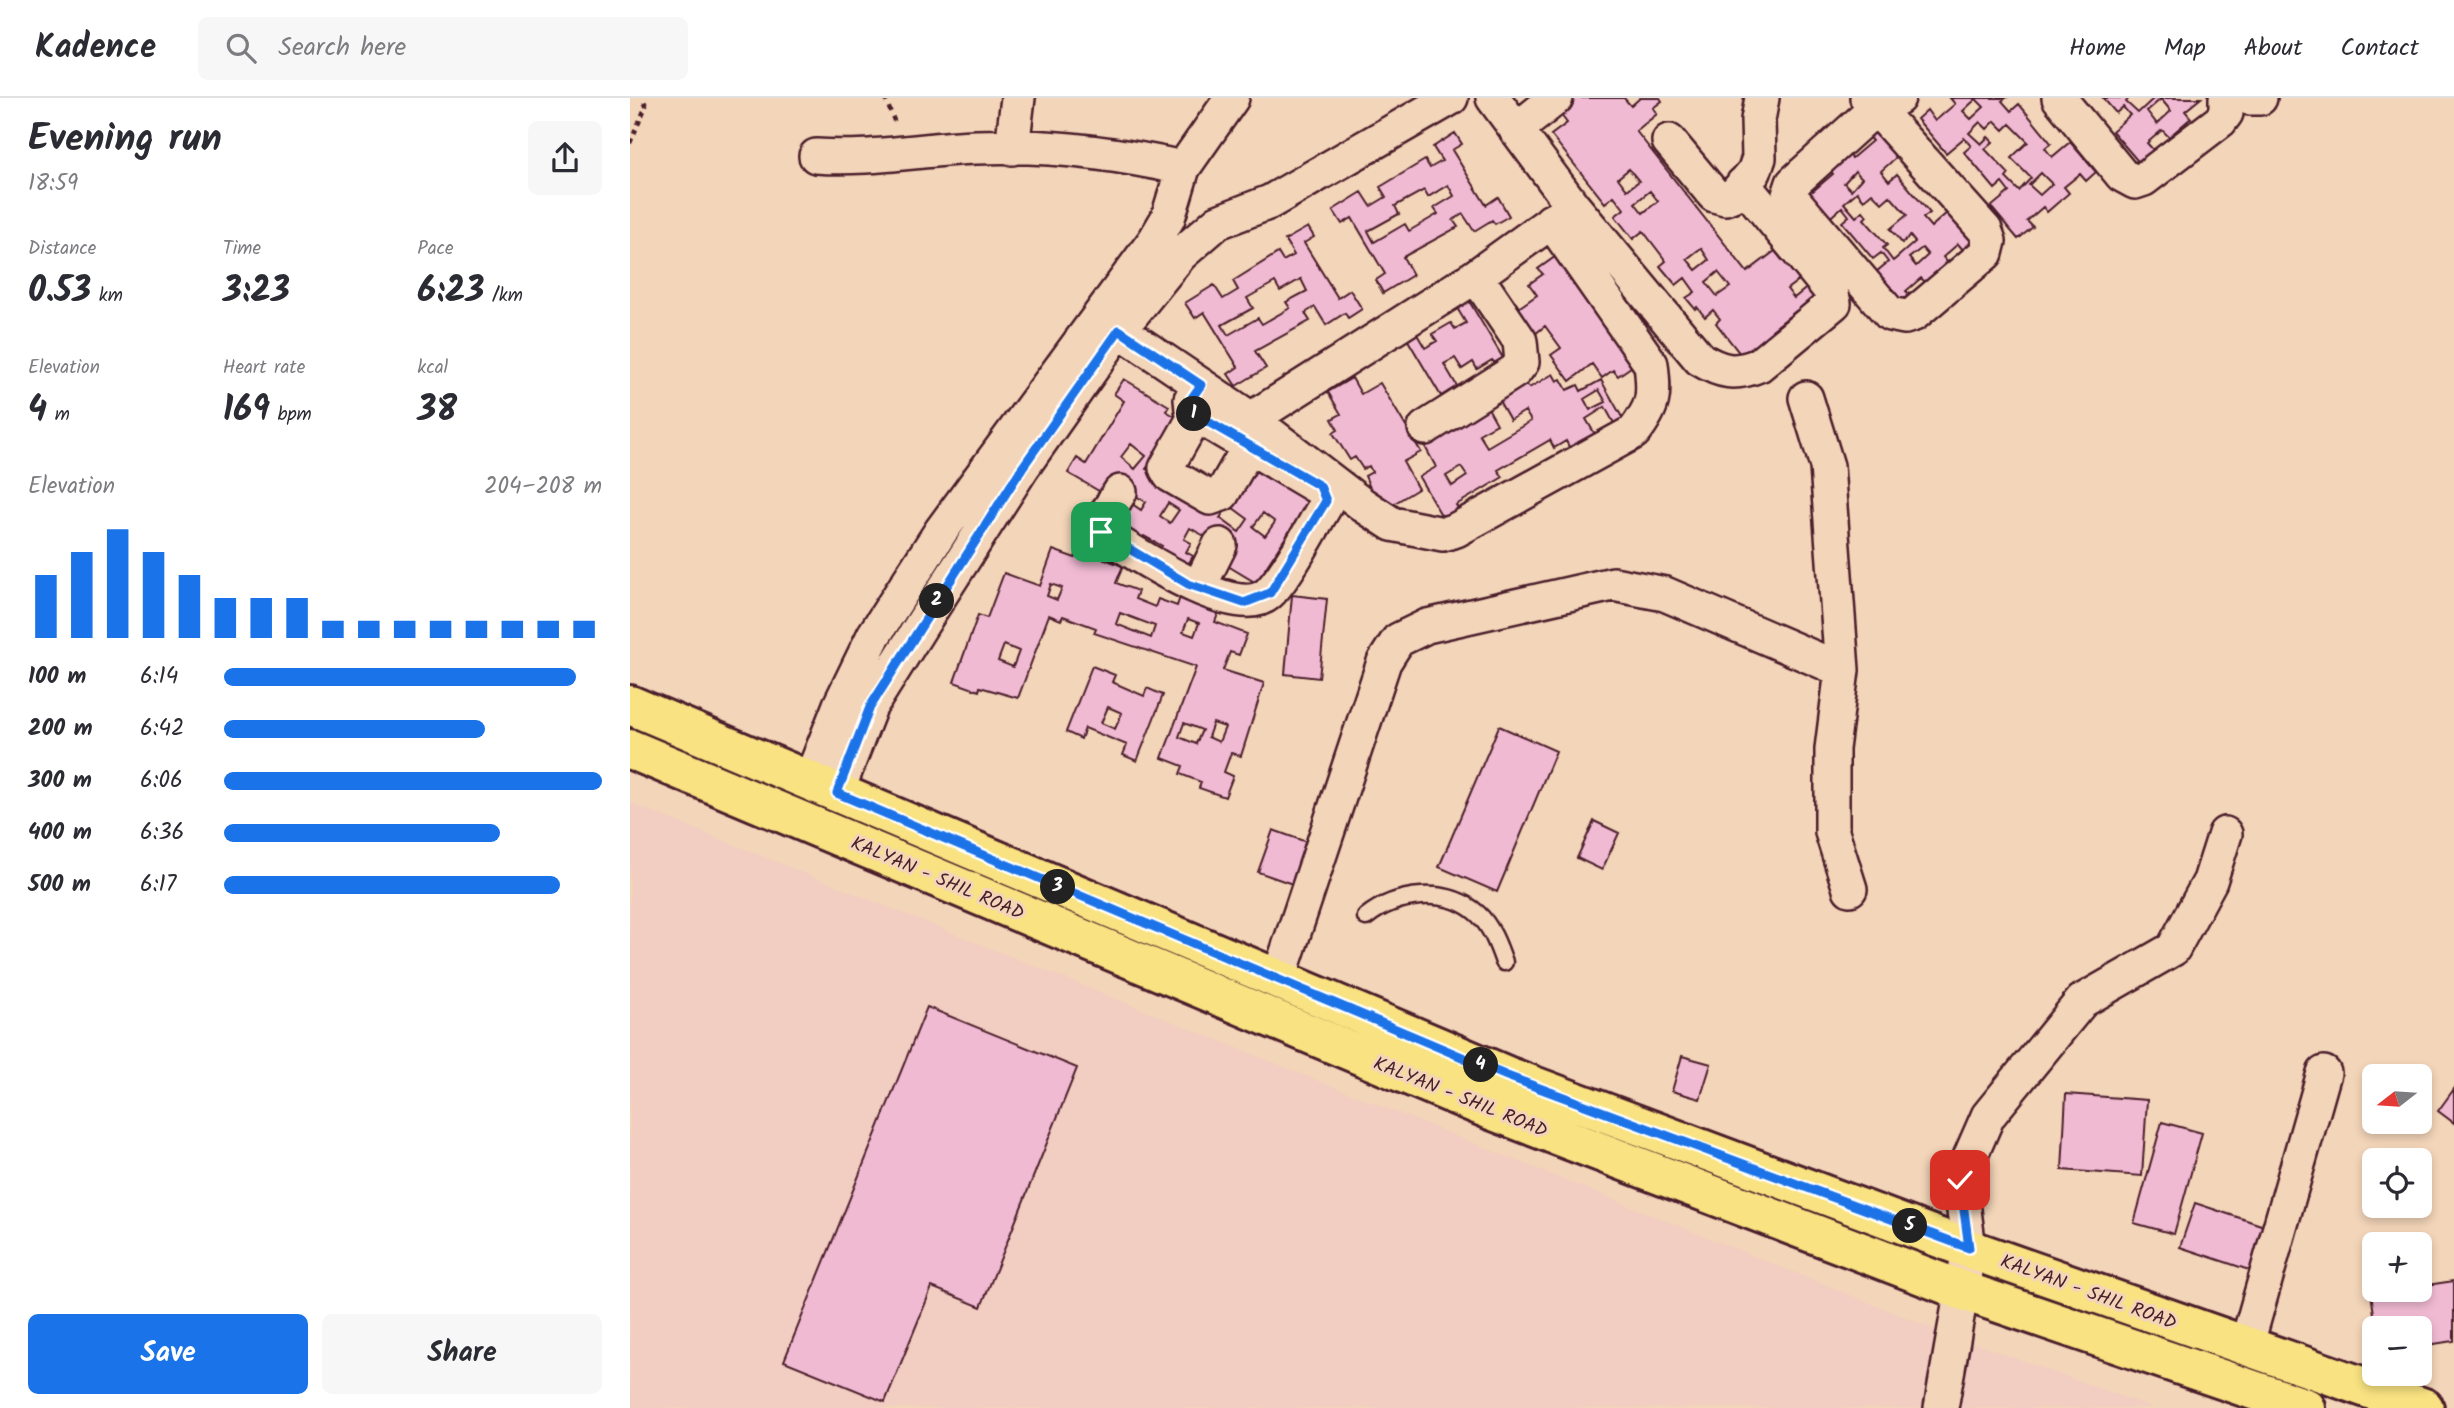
<!DOCTYPE html>
<html lang="en">
<head>
<meta charset="utf-8">
<style>
  :root { --surface:#fff; --page:#f7f7f7; --text:#2b2b33; --muted:#7c7c81; --line:#e1e1e2; --accent:#1a73e8 }
  body { margin:0; font-family:Kalam,sans-serif; background:var(--page); color:var(--text); height:100vh; display:flex; flex-direction:column; font-size:26px; white-space:nowrap }
  * { box-sizing:border-box; margin:0 }
  p { font-size:23px; color:var(--muted) }
  .icon { flex:none; width:38px; height:38px; fill:none; stroke:currentColor; stroke-width:2; stroke-linecap:round; stroke-linejoin:round }
  .map { position:relative; flex:1; overflow:hidden }
  .drawer { display:flex; flex-direction:column; background:var(--surface); width:630px }
  .drawer>* { flex:none }
  .needle { width:46px; rotate:253deg }
  .tools { position:absolute; left:1732px; top:966px; display:grid; gap:14px }
  .tools a { display:grid; place-items:center; width:70px; height:70px; border-radius:10px; background:var(--surface); box-shadow:0 4px 10px #0003; font-size:35px }
  .pin { position:absolute; display:grid; place-items:center; width:60px; height:60px; color:#fff; margin:-30px; border-radius:14px; box-shadow:0 4px 10px #0006 }
  .km { position:absolute; width:35px; height:35px; margin:-18px; border-radius:50%; background:#222; color:#fff; font-size:19px; line-height:35px; text-align:center }
  .round { display:grid; place-items:center; flex:none; width:74px; height:74px; border-radius:10px; background:var(--page) }
  .overview { display:flex; align-items:center; justify-content:space-between; height:119px; padding:0 28px }
  h1 { font-size:38px; font-weight:700; line-height:52px }
  .stats { display:grid; grid-template-columns:repeat(3,1fr); gap:10px; height:119px; padding:7px 28px }
  .stats div { display:grid; align-content:center }
  .stats b { font-size:35px; font-weight:700 }
  .stats small { font-size:19px; font-weight:400 }
  .stats p { font-size:19px }
  .chart { height:196px; padding:14px 28px }
  .chart p { display:flex; justify-content:space-between }
  .chart svg { width:100%; height:126px; margin-top:7px; stroke:var(--accent); stroke-width:6 }
  .primary-button { display:flex; gap:14px; margin-top:auto; padding:14px 28px }
  .primary-button a { flex:1; height:80px; border-radius:10px; background:var(--accent); color:#fff; font-size:28px; font-weight:700; line-height:80px; text-align:center }
  .primary-button a+a { background:var(--page); color:var(--text) }
  ul { padding:0 28px; list-style:none; font-size:23px }
  li { display:grid; grid-template-columns:112px 84px 1fr; align-items:center; height:52px }
  li i { height:18px; border-radius:9px; background:var(--accent) }
  header { display:flex; align-items:center; gap:42px; box-sizing:border-box; height:98px; padding:0 35px; background:var(--surface); border-bottom:2px solid var(--line) }
  header strong { font-size:33px }
  nav { display:flex; gap:38px; margin-inline-start:auto; font-size:24px }
  .search { width:490px; height:63px; background:var(--page); display:flex; align-items:center; gap:18px; box-sizing:border-box; padding:0 24px; border-radius:10px; color:var(--muted); font-size:26px }
  main { display:flex; flex:1; min-height:0 }
  .map>svg:first-child { display:block }
  .built { fill:#f2cdc1 }
  .building { fill:#f1bad3; stroke:#4a1f2b; stroke-width:2; fill-rule:evenodd }
  .lines { fill:none; stroke-linecap:round; stroke-linejoin:round }
  .service-casing { stroke:#4a1f2b; stroke-width:21 }
  .minor-casing { stroke:#4a1f2b; stroke-width:38 }
  .primary-casing { stroke:#4a1f2b; stroke-width:44 }
  .path { stroke:#4a1f2b; stroke-width:4.5; stroke-dasharray:5 5; stroke-linecap:butt }
  .service { stroke:#f3d5b9; stroke-width:16 }
  .minor { stroke:#f3d5b9; stroke-width:33 }
  .primary { stroke:#f8e281; stroke-width:38 }
  .route-casing { stroke:#fff; stroke-width:14 }
  .route { stroke:#1a73e8; stroke-width:9 }
  .labels { text-anchor:middle; stroke-width:6; stroke-linejoin:round; paint-order:stroke }
  .street-label { font-size:19px; fill:#4a1f2b; stroke:#f3d5b9 }
</style>
</head>
<body>
<header>
<strong>Kadence</strong>
<div class="search"><svg class="icon" aria-label="search" viewBox="0 0 24 24"><circle cx="10" cy="10" r="6"/><path d="M15 15l6 6"/></svg>Search here</div>
<nav><a>Home</a><a>Map</a><a>About</a><a>Contact</a></nav>
</header>
<main>
<section class="drawer">
<div class="overview"><div><h1>Evening run</h1><p>18:59</p></div><a class="round"><svg class="icon" aria-label="share" viewBox="0 0 24 24"><path d="M12 15V3M7 8l5-5 5 5M5 13v7h14v-7"/></svg></a></div>
<div class="stats">
<div><p>Distance</p><b>0.53<small> km</small></b></div>
<div><p>Time</p><b>3:23</b></div>
<div><p>Pace</p><b>6:23<small> /km</small></b></div>
</div>
<div class="stats">
<div><p>Elevation</p><b>4<small> m</small></b></div>
<div><p>Heart rate</p><b>169<small> bpm</small></b></div>
<div><p>kcal</p><b>38</b></div>
</div>
<div class="chart"><p><span>Elevation</span>204–208 m</p>
<svg viewBox="0 0 160 44" preserveAspectRatio="none"><path d="M5 44V22M15 44V14M25 44V6M35 44V14M45 44V22M55 44V30M65 44V30M75 44V30M85 44V38M95 44V38M105 44V38M115 44V38M125 44V38M135 44V38M145 44V38M155 44V38"/></svg>
</div>
<ul>
<li><b>100 m</b>6:14<i style="width:93%"></i></li>
<li><b>200 m</b>6:42<i style="width:69%"></i></li>
<li><b>300 m</b>6:06<i style="width:100%"></i></li>
<li><b>400 m</b>6:36<i style="width:73%"></i></li>
<li><b>500 m</b>6:17<i style="width:89%"></i></li>
</ul>
<div class="primary-button"><a>Save</a><a>Share</a></div>
</section>
<div class="map">
<svg width="1824" height="1310" viewBox="0 0 1824 1310">
  <rect width="100%" height="100%" fill="#f3d5b9"/>
  <filter id="ink" filterUnits="userSpaceOnUse"><feTurbulence type="fractalNoise" baseFrequency=".0143" numOctaves="2"/><feDisplacementMap in="SourceGraphic" scale="14" xChannelSelector="R" yChannelSelector="G"/><feConvolveMatrix kernelMatrix="1 2 1 2 8 2 1 2 1" color-interpolation-filters="sRGB"/></filter>
  <g filter="url(#ink)">
    <path class="built" d="M0,705L1299,1229L1523,1310H0Z"/>
    <path class="building" d="M944,0H994L1001,8L1010,0H1030L1032,3L1023,10L1027,16L1006,33L1117,174L1145,153L1153,163L1165,153L1200,198L1172,221L1166,213L1142,232L1148,240L1129,255L1123,248L1111,257L1086,225L1090,221L1083,212L1075,219L1067,209L1065,211L1056,200L1065,194L1055,180L1046,187L1030,168L1036,163L1013,133L1003,141L985,118L994,111L984,98L975,105L921,37L937,25L928,13ZM999,71L1009,83L997,92L988,80ZM1020,93L1028,103L1013,115L1005,105ZM1071,150L1079,162L1066,172L1057,161ZM1088,174L1100,189L1087,198L1076,184ZM1173,179L1179,188L1164,200L1157,191Z
      M1320,0H1376L1372,3L1381,13L1389,6L1421,45L1415,50L1422,59L1440,44L1466,74L1456,83L1450,76L1434,89L1439,95L1417,114L1413,109L1397,123L1403,129L1388,141L1361,109L1379,94L1372,85L1365,91L1334,54L1341,48L1334,40L1316,55L1287,21L1297,12L1305,23L1325,6ZM1346,1L1354,9L1341,21L1333,13ZM1365,23L1374,32L1380,26L1398,44L1381,60L1401,80L1389,93L1376,80L1379,76L1355,51L1363,44L1358,39L1351,46L1339,35L1350,24L1357,31ZM1411,75L1422,86L1410,97L1399,87Z
      M1473,0H1499L1496,4L1508,15L1524,0H1571L1555,13L1561,20L1539,39L1532,32L1517,45L1526,55L1512,68L1482,33L1500,17L1493,9L1486,15ZM1531,1L1541,13L1527,26L1517,13Z
      M1243,24L1270,56L1251,73L1259,83L1267,76L1300,115L1293,120L1301,129L1318,114L1345,145L1335,154L1328,146L1313,159L1318,165L1295,184L1291,180L1276,193L1282,200L1268,213L1240,179L1258,164L1251,155L1243,161L1212,124L1219,118L1212,109L1194,125L1165,91L1175,82L1183,93L1203,76L1197,69L1216,52L1222,60L1242,43L1233,33ZM1225,73L1232,80L1221,92L1214,85ZM1227,94L1234,102L1242,95L1252,105L1260,98L1277,117L1260,131L1272,145L1280,138L1285,144L1263,163L1253,150L1257,147L1234,121L1237,118L1233,113L1226,119L1214,105ZM1292,150L1298,157L1286,168L1279,160Z
      M825,35L832,46L822,52L856,107L868,99L879,118L865,126L862,122L844,133L833,116L823,122L828,129L773,159L783,177L753,195L746,182L755,176L722,120L712,126L703,112L732,94L741,108L756,99L750,89L795,62L800,70L812,63L803,49ZM818,87L824,98L804,110L808,116L779,133L775,126L744,144L738,133L769,116L765,108L794,92L798,99Z
      M678,129L684,139L674,145L708,200L720,192L732,211L718,220L715,215L696,227L685,209L675,215L680,223L625,253L636,270L606,288L598,276L608,269L574,214L565,220L555,205L584,187L593,201L608,192L603,183L648,155L653,163L664,157L655,142ZM671,181L677,193L656,204L660,210L632,226L628,220L598,237L592,227L623,210L617,200L645,184L650,193Z
      M929,156L1008,264L988,278L983,272L972,280L962,266L940,283L921,257L931,250L915,228L905,236L887,211L907,197L899,186L913,176L908,171Z
      M836,198L873,260L865,265L862,262L847,271L843,264L832,271L825,260L814,266L827,288L811,298L776,239L785,233L795,250L807,243L802,236L821,225L825,231L836,225L824,205Z
      M923,276L927,283L931,281L937,292L948,287L951,293L971,282L993,321L985,327L975,309L956,321L966,338L941,353L936,343L924,350L920,342L868,372L873,379L826,407L834,420L818,429L789,379L806,369L793,345L857,308L867,326L849,336L857,349L901,323L895,313L880,322L868,301L896,285L899,290ZM969,292L976,304L960,312L954,301ZM831,369L837,378L822,388L816,378Z
      M722,280L731,296L750,285L791,354L773,364L788,391L750,414L735,378L742,374L739,368L733,371L725,359L720,362L703,335L708,332L702,321L711,316L698,294Z
      M494,281L539,308L536,313L556,325L541,337L516,371L587,412L622,354L690,396L681,414L674,411L635,471L640,477L633,489L588,462L587,445L560,430L554,441L561,445L556,454L563,458L556,470L528,456L532,448L514,438L510,445L478,432L492,409L498,412L502,406L511,412L516,404L487,387L481,400L438,375L447,360L456,366L494,303L484,296ZM501,346L516,358L505,371L491,359ZM538,405L549,412L540,425L530,418ZM599,407L618,421L609,434L590,420ZM633,415L645,424L635,438L623,429Z
      M448,451L493,468L486,485L508,493L505,501L525,509L528,501L547,508L551,496L590,511L585,524L617,536L609,557L600,554L593,572L634,585L611,658L601,655L594,674L603,678L595,699L569,690L571,684L550,676L553,668L532,660L566,569L464,535L466,530L433,518L431,522L419,517L388,600L350,589L349,593L324,584L348,517L357,520L374,475L410,488L423,452L445,460ZM421,486L432,490L427,502L417,498ZM490,515L525,528L521,540L486,526ZM558,521L569,525L564,538L553,534ZM374,547L389,553L383,569L368,563ZM554,625L572,632L566,646L549,639ZM583,625L595,629L589,644L578,639Z
      M662,497L697,501L689,580L655,576Z
      M462,568L485,577L482,584L514,598L517,590L533,597L507,663L493,657L497,647L455,630L451,641L436,634ZM478,609L492,615L485,631L471,625Z
      M869,628L926,653L867,794L809,769Z
      M964,723L989,735L972,772L947,760Z
      M643,732L685,747L671,789L628,774Z
      M297,909L447,970L351,1209L302,1189L255,1304L154,1263Z
      M1052,958L1081,966L1070,1001L1042,993Z
      M1824,991V1025L1808,1013Z
      M1436,996L1517,1002L1512,1078L1432,1072Z
      M1532,1024L1572,1035L1544,1136L1504,1125Z
      M1565,1105L1643,1131L1628,1175L1550,1149Z
      M1824,1183V1243L1790,1248V1230H1746L1741,1195L1790,1192V1188Z"/>
    <g class="lines">
      <g class="service-casing">
        <path id="service" d="M736,819C766,795 817,788 848,816C861,828 868,847 874,864"/>
      </g>
      <g class="minor-casing">
        <path id="minor" d="M863,0L943,108
          M1237,0L1246,10L1355,132L1359,143L1356,155L1284,216L1275,219L1260,216L1159,97L1163,85L1246,10L1268,0
          M1429,0L1492,77L1505,84L1514,81L1590,23L1596,15V0
          M1619,0H1630
          M886,32L926,0
          M1039,43L1084,97L1095,100L1105,96L1124,74L1129,60L1128,22L1132,0
          M382,50L388,0
          M186,58C239,62 292,51 346,49C416,46 485,55 553,70
          M489,232L621,321L846,178L943,108L1070,261C1091,274 1105,277 1129,267L1204,205L1201,193L1113,86
          M1176,300L1197,368L1212,572L1202,651V734L1220,791
          M566,317L536,370L540,377L580,400L592,396L620,347
          M621,321L733,407L762,426L813,436L826,432L1004,334C1024,308 1025,299 1021,266L921,123
          M795,330L885,273L892,264L890,243L846,178
          M490,394L469,427L471,434C502,453 609,527 640,494C659,474 680,433 695,408L694,393L566,317L562,312L561,301L571,287
          M569,489L590,447
          M180,683L210,607L244,537L311,433L525,142L538,120L553,70L602,0
          M207,694L240,609L299,515L392,370L489,232L550,157L588,124L640,104L821,0
          M648,882L754,564L768,542L797,528L983,486L1035,496L1212,572
          M1616,1249L1694,975
          M1311,1310L1339,1151L1330,1082L1358,1018L1452,903L1543,851L1580,783L1595,736"/>
      </g>
      <g class="primary-casing">
        <path id="primary" d="M0,607L877,978L1339,1151L1794,1310
          M0,651L861,1012L1331,1192L1676,1310"/>
      </g>
      <path class="path" d="M255,0L265,25
        M0,45L16,8L13,0"/>
      <use href="#service" class="service"/>
      <use href="#minor" class="minor"/>
      <use href="#primary" class="primary"/>
    </g>
  </g>
  <g class="lines" filter="url(#ink)">
    <g class="route-casing">
      <path id="route" d="M471,434L558,486L614,505L640,495L696,403L690,388L566,317L562,312L561,301L571,287L489,232L392,370L240,609L207,695L877,978L1339,1150L1330,1082"/>
    </g>
    <use href="#route" class="route"/>
  </g>
  <g class="labels">
    <g class="street-label">
      <text transform="translate(308 779) rotate(23)" y="7">KALYAN - SHIL ROAD</text>
      <text transform="translate(831 998) rotate(22)" y="7">KALYAN - SHIL ROAD</text>
      <text transform="translate(1459 1193) rotate(20)" y="7">KALYAN - SHIL ROAD</text>
    </g>
  </g>
</svg>
<div class="tools">
<a><svg class="needle" viewBox="-14 -14 28 28"><path d="M0-13l5 13h-10z" fill="#e53935"/><path d="M0 13l5-13h-10z" fill="#7c7c81"/></svg></a>
<a><svg class="icon" aria-label="locate" viewBox="0 0 24 24"><circle cx="12" cy="12" r="6"/><path d="M12 2v4M12 18v4M2 12h4M18 12h4"/></svg></a>
<a>+</a>
<a>−</a>
</div>
<div class="pin" style="left:471px;top:434px;background:#1e9e55"><svg class="icon" aria-label="arrive" viewBox="0 0 24 24"><path d="M6 21V4h12l-3 4 3 4H6"/></svg></div>
<div class="pin" style="left:1330px;top:1082px;background:#d93025"><svg class="icon" aria-label="check" viewBox="0 0 24 24"><path d="M5 12l5 5 9-10"/></svg></div>
<b class="km" style="left:564px;top:316px">1</b>
<b class="km" style="left:307px;top:503px">2</b>
<b class="km" style="left:428px;top:789px">3</b>
<b class="km" style="left:851px;top:967px">4</b>
<b class="km" style="left:1280px;top:1128px">5</b>
</div>
</main>
</body>
</html>
